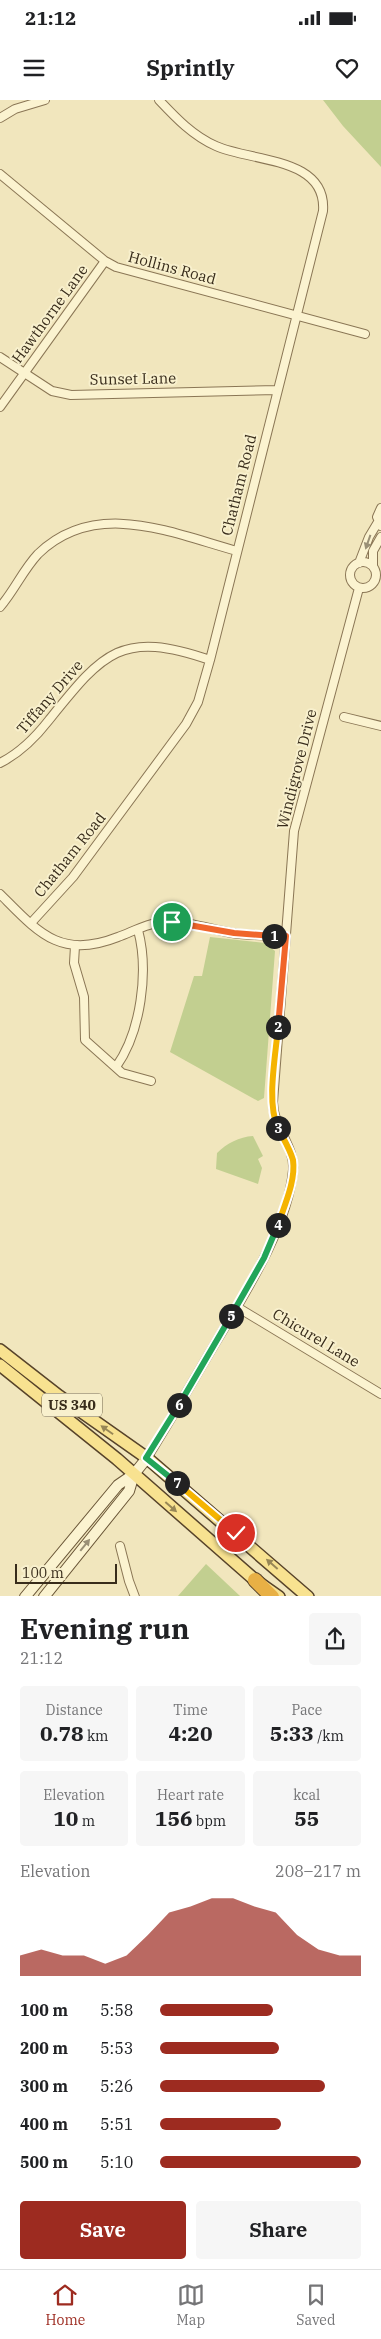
<!DOCTYPE html>
<html lang="en">
<head>
<meta charset="utf-8">
<style>
  :root { --surface:#fff; --page:#f6f6f6; --text:#202124; --muted:#757577; --line:#e0e0e0; --accent:#9d2b20 }
  body { margin:0; font-family:"IBM Plex Serif",serif; background:var(--page); color:var(--text); height:100vh; display:flex; flex-direction:column; font-size:19px; white-space:nowrap }
  * { box-sizing:border-box; margin:0 }
  p { font-size:16px; color:var(--muted) }
  .icon { flex:none; width:28px; height:28px; fill:none; stroke:currentColor; stroke-width:2; stroke-linecap:round; stroke-linejoin:round }
  .map { position:relative; height:1496px; overflow:hidden }
  .panel { display:flex; flex-direction:column; background:var(--surface); flex:1 }
  .panel>* { flex:none }
  .scale { position:absolute; left:15px; bottom:12px; width:102px; box-sizing:border-box; padding-left:5px; border:2px solid #382c1b; border-top:0; font-size:14px; line-height:18px; white-space:nowrap; color:#382c1b; -webkit-text-stroke:4px #f8f0cd; paint-order:stroke }
  .pin { position:absolute; display:grid; place-items:center; width:42px; height:42px; color:#fff; margin:-21px; border:2px solid #fff; border-radius:50%; box-shadow:0 1px 5px #0007 }
  .km { position:absolute; width:25px; height:25px; margin:-12px; border-radius:50%; background:#222; color:#fff; font-size:14px; line-height:25px; text-align:center }
  .round { display:grid; place-items:center; flex:none; width:52px; height:52px; border-radius:5px; background:var(--page) }
  .headline { display:flex; align-items:center; justify-content:space-between; height:85px; padding:0 20px }
  h1 { font-size:28px; font-weight:700; line-height:38px }
  .stats { display:grid; grid-template-columns:repeat(3,1fr); gap:8px; height:85px; padding:5px 20px }
  .stats div { display:grid; align-content:center; border-radius:5px; background:var(--page); text-align:center }
  .stats b { font-size:21px; font-weight:700 }
  .stats small { font-size:14px; font-weight:400 }
  .stats p { font-size:14px }
  .chart { height:140px; padding:10px 20px }
  .chart p { display:flex; justify-content:space-between }
  .chart svg { width:100%; height:90px; margin-top:5px; fill:var(--accent); opacity:.7 }
  .primary-button { display:flex; gap:10px; margin-top:auto; padding:10px 20px }
  .primary-button a { flex:1; height:58px; border-radius:5px; background:var(--accent); color:#fff; font-size:20px; font-weight:700; line-height:58px; text-align:center }
  .primary-button a+a { background:var(--page); color:var(--text) }
  ul { padding:0 20px; list-style:none; font-size:16px }
  li { display:grid; grid-template-columns:80px 60px 1fr; align-items:center; height:38px }
  li i { height:12px; border-radius:6px; background:var(--accent) }
  .status { display:flex; justify-content:space-between; align-items:center; height:35px; padding:0 25px; background:var(--surface); direction:ltr }
  .status svg { height:14px; fill:currentColor }
  header { display:flex; justify-content:space-between; align-items:center; height:65px; padding:0 20px; background:var(--surface); font-size:22px; font-weight:700 }
  .menu { display:flex; justify-content:space-around; align-items:center; height:70px; border-top:1px solid var(--line); background:var(--surface); font-size:14px; color:var(--muted) }
  .menu a { display:grid; justify-items:center; gap:2px }
  .menu .current { color:var(--accent) }
  .map>svg:first-child { display:block }
  .green { fill:#c2cf90 }
  .lines { fill:none; stroke-linecap:round; stroke-linejoin:round }
  .minor-casing { stroke:#8a7655; stroke-width:10 }
  .secondary-casing { stroke:#6b5738; stroke-width:12 }
  .primary-casing { stroke:#57432a; stroke-width:14 }
  .motorway-casing { stroke:#57432a; stroke-width:16 }
  .minor { stroke:#fbf3d0; stroke-width:8 }
  .secondary { stroke:#fbf3d0; stroke-width:10 }
  .primary { stroke:#f8e290; stroke-width:11 }
  .motorway { stroke:#e8b045; stroke-width:14 }
  .oneway { fill:#9a9076 }
  .oneway2 { fill:#988756 }
  .split-1-casing { stroke:#fff; stroke-width:10 }
  .split-2-casing { stroke:#fff; stroke-width:10 }
  .split-3-casing { stroke:#fff; stroke-width:10 }
  .split-4-casing { stroke:#fff; stroke-width:10 }
  .split-5-casing { stroke:#fff; stroke-width:10 }
  .split-6-casing { stroke:#fff; stroke-width:10 }
  .split-7-casing { stroke:#fff; stroke-width:10 }
  .split-8-casing { stroke:#fff; stroke-width:10 }
  .split-1 { stroke:#f0652b; stroke-width:6 }
  .split-2 { stroke:#f0652b; stroke-width:6 }
  .split-3 { stroke:#f5b400; stroke-width:6 }
  .split-4 { stroke:#f5b400; stroke-width:6 }
  .split-5 { stroke:#22a559; stroke-width:6 }
  .split-6 { stroke:#22a559; stroke-width:6 }
  .split-7 { stroke:#22a559; stroke-width:6 }
  .split-8 { stroke:#f5b400; stroke-width:6 }
  .labels { text-anchor:middle; stroke-width:4; stroke-linejoin:round; paint-order:stroke }
  .shield { fill:#f8f0cd; stroke:#726750; stroke-width:1 }
  .shield-label { font-size:14px; font-weight:bold; fill:#382c1b }
  .street-label { font-size:15px; fill:#382c1b; stroke:#f8f0cd }
</style>
</head>
<body>
<div class="status"><b>21:12</b><svg viewBox="0 0 49 12"><path d="M0 12V9h3v3zM5 12V6h3v6zM10 12V3h3v9zM15 12V0h3v12zM26 1h20v11H26zM47 4h2v5h-2z"/></svg></div>
<header><svg class="icon" aria-label="menu" viewBox="0 0 24 24"><path d="M4 6h16M4 12h16M4 18h16"/></svg>Sprintly<svg class="icon" aria-label="heart" viewBox="0 0 24 24"><path d="M12 20l-8-8c-3-5 5-10 8-4 3-6 11-1 8 4z"/></svg></header>
<div class="map">
<svg width="381" height="1497" viewBox="0 0 381 1497">
  <rect width="100%" height="100%" fill="#f1e6bd"/>
  <path class="green" d="M323,0H381V67L343,26Z
    M210,837L265,843L275,851L264,998L258,1001L170,952L194,876H202Z
    M253,1036L263,1056L258,1059L262,1068L258,1084L216,1069L217,1053C227,1043 239,1037 253,1036Z
    M206,1464L240,1496H178Z"/>
  <g class="lines">
    <g class="minor-casing">
      <path id="minor" d="M0,18L15,9L45,0
        M0,74L105,161L116,167L365,234
        M0,257L52,291L71,295L277,290
        M0,307L105,161
        M381,426L377,417L381,408
        M350 475a13 13 0 1 1 26 0a13 13 0 1 1-26 0Z
        M359,463L369,437L378,422
        M373,466V451L381,437
        M0,507C14,491 23,470 38,454C96,398 171,433 237,451
        M344,617L381,626
        M0,663C20,653 35,638 49,620C103,553 121,529 210,560
        M0,794C38,832 60,860 118,837C132,832 149,822 165,822C187,821 210,829 232,833C250,836 268,835 286,836
        M31,823L73,777L186,624L198,602L210,560L323,111C327,57 252,62 216,46C193,36 176,18 159,0
        M75,846L74,863L84,897L85,940L122,973L151,981
        M116,967C141,932 149,871 138,830
        M237,1207L381,1294
        M147,1358C172,1318 195,1277 219,1237C247,1190 288,1126 293,1070C295,1046 273,1027 273,1002L294,731L359,488
        M120,1446L129,1481L135,1497"/>
    </g>
    <g class="secondary-casing">
      <path id="secondary" d="M25,1497L118,1385L134,1374
        M44,1497L129,1391L134,1374L147,1358"/>
    </g>
    <g class="primary-casing">
      <path id="primary" d="M0,1250L59,1296L147,1358L308,1497
        M0,1265L117,1359L255,1480L279,1497"/>
    </g>
    <g class="motorway-casing">
      <path id="motorway" d="M255,1480L272,1497"/>
    </g>
    <use href="#minor" class="minor"/>
    <use href="#secondary" class="secondary"/>
    <use href="#primary" class="primary"/>
    <use href="#motorway" class="motorway"/>
  </g>
  <defs><path id="oneway-solid" d="M-6-.8H1V-3.2L6.5 0L1 3.2V.8H-6Z" transform="scale(1.25)"/></defs>
  <g class="oneway">
    <use href="#oneway-solid" transform="translate(368 442) rotate(109)"/>
    <use href="#oneway-solid" transform="translate(85 1445) rotate(-51)"/>
  </g>
  <g class="oneway2">
    <use href="#oneway-solid" transform="translate(107 1330) rotate(-145)"/>
    <use href="#oneway-solid" transform="translate(171 1407) rotate(41)"/>
    <use href="#oneway-solid" transform="translate(272 1464) rotate(-139)"/>
  </g>
  <g class="lines">
    <g class="split-1-casing">
      <path id="split-1" d="M172,822L234,833L274,836"/>
    </g>
    <g class="split-2-casing">
      <path id="split-2" d="M274,836H286L278,927"/>
    </g>
    <g class="split-3-casing">
      <path id="split-3" d="M278,927C276,954 266,1003 278,1028"/>
    </g>
    <g class="split-4-casing">
      <path id="split-4" d="M278,1125C284,1106 296,1081 293,1060C290,1049 283,1038 278,1028"/>
    </g>
    <g class="split-5-casing">
      <path id="split-5" d="M231,1216L264,1158L278,1125"/>
    </g>
    <g class="split-6-casing">
      <path id="split-6" d="M179,1305L231,1216"/>
    </g>
    <g class="split-7-casing">
      <path id="split-7" d="M177,1383L146,1358L179,1305"/>
    </g>
    <g class="split-8-casing">
      <path id="split-8" d="M177,1383L236,1433"/>
    </g>
    <use href="#split-1" class="split-1"/>
    <use href="#split-2" class="split-2"/>
    <use href="#split-3" class="split-3"/>
    <use href="#split-4" class="split-4"/>
    <use href="#split-5" class="split-5"/>
    <use href="#split-6" class="split-6"/>
    <use href="#split-7" class="split-7"/>
    <use href="#split-8" class="split-8"/>
  </g>
  <g class="labels">
    <rect class="shield" x="42" y="1293.5" width="60" height="23" rx="4"/>
    <g class="shield-label">
      <text x="72" y="1310">US 340</text>
    </g>
    <g class="street-label">
      <text transform="translate(172 168) rotate(15)" y="5">Hollins Road</text>
      <text transform="translate(50 214) rotate(-54)" y="5">Hawthorne Lane</text>
      <text transform="translate(133 279) rotate(-1)" y="5">Sunset Lane</text>
      <text transform="translate(239 385) rotate(-76)" y="5">Chatham Road</text>
      <text transform="translate(50 597) rotate(-49)" y="5">Tiffany Drive</text>
      <text transform="translate(297 669) rotate(-76)" y="5">Windigrove Drive</text>
      <text transform="translate(70 755) rotate(-51)" y="5">Chatham Road</text>
      <text transform="translate(316 1238) rotate(31)" y="5">Chicurel Lane</text>
    </g>
  </g>
</svg>
<div class="scale">100 m</div>
<div class="pin" style="left:172px;top:822px;background:#1e9e55"><svg class="icon" aria-label="arrive" viewBox="0 0 24 24"><path d="M6 21V4h12l-3 4 3 4H6"/></svg></div>
<div class="pin" style="left:236px;top:1433px;background:#d93025"><svg class="icon" aria-label="check" viewBox="0 0 24 24"><path d="M5 12l5 5 9-10"/></svg></div>
<b class="km" style="left:274px;top:836px">1</b>
<b class="km" style="left:278px;top:927px">2</b>
<b class="km" style="left:278px;top:1028px">3</b>
<b class="km" style="left:278px;top:1125px">4</b>
<b class="km" style="left:231px;top:1216px">5</b>
<b class="km" style="left:179px;top:1305px">6</b>
<b class="km" style="left:177px;top:1383px">7</b>
</div>
<section class="panel">
<div class="headline"><div><h1>Evening run</h1><p>21:12</p></div><a class="round"><svg class="icon" aria-label="share" viewBox="0 0 24 24"><path d="M12 15V3M7 8l5-5 5 5M5 13v7h14v-7"/></svg></a></div>
<div class="stats">
<div><p>Distance</p><b>0.78<small> km</small></b></div>
<div><p>Time</p><b>4:20</b></div>
<div><p>Pace</p><b>5:33<small> /km</small></b></div>
</div>
<div class="stats">
<div><p>Elevation</p><b>10<small> m</small></b></div>
<div><p>Heart rate</p><b>156<small> bpm</small></b></div>
<div><p>kcal</p><b>55</b></div>
</div>
<div class="chart"><p><span>Elevation</span>208–217 m</p>
<svg viewBox="0 0 160 44" preserveAspectRatio="none"><path d="M0 44V34L10 31L20 34L30 34L40 38L50 34L60 24L70 13L80 10L90 6L100 6L110 10L120 13L130 24L140 31L150 34L160 34V44z"/></svg>
</div>
<ul>
<li><b>100 m</b>5:58<i style="width:56%"></i></li>
<li><b>200 m</b>5:53<i style="width:59%"></i></li>
<li><b>300 m</b>5:26<i style="width:82%"></i></li>
<li><b>400 m</b>5:51<i style="width:60%"></i></li>
<li><b>500 m</b>5:10<i style="width:100%"></i></li>
</ul>
<div class="primary-button"><a>Save</a><a>Share</a></div>
</section>
<nav class="menu">
<a class="current"><svg class="icon" aria-label="home" viewBox="0 0 24 24"><path d="M3 11l9-7 9 7M6 9v11h12V9"/></svg>Home</a>
<a><svg class="icon" aria-label="map" viewBox="0 0 24 24"><path d="M3 6l6-2 6 2 6-2v14l-6 2-6-2-6 2zM9 4v14M15 6v14"/></svg>Map</a>
<a><svg class="icon" aria-label="saved" viewBox="0 0 24 24"><path d="M7 4h10v16l-5-4-5 4z"/></svg>Saved</a>
</nav>
</body>
</html>
